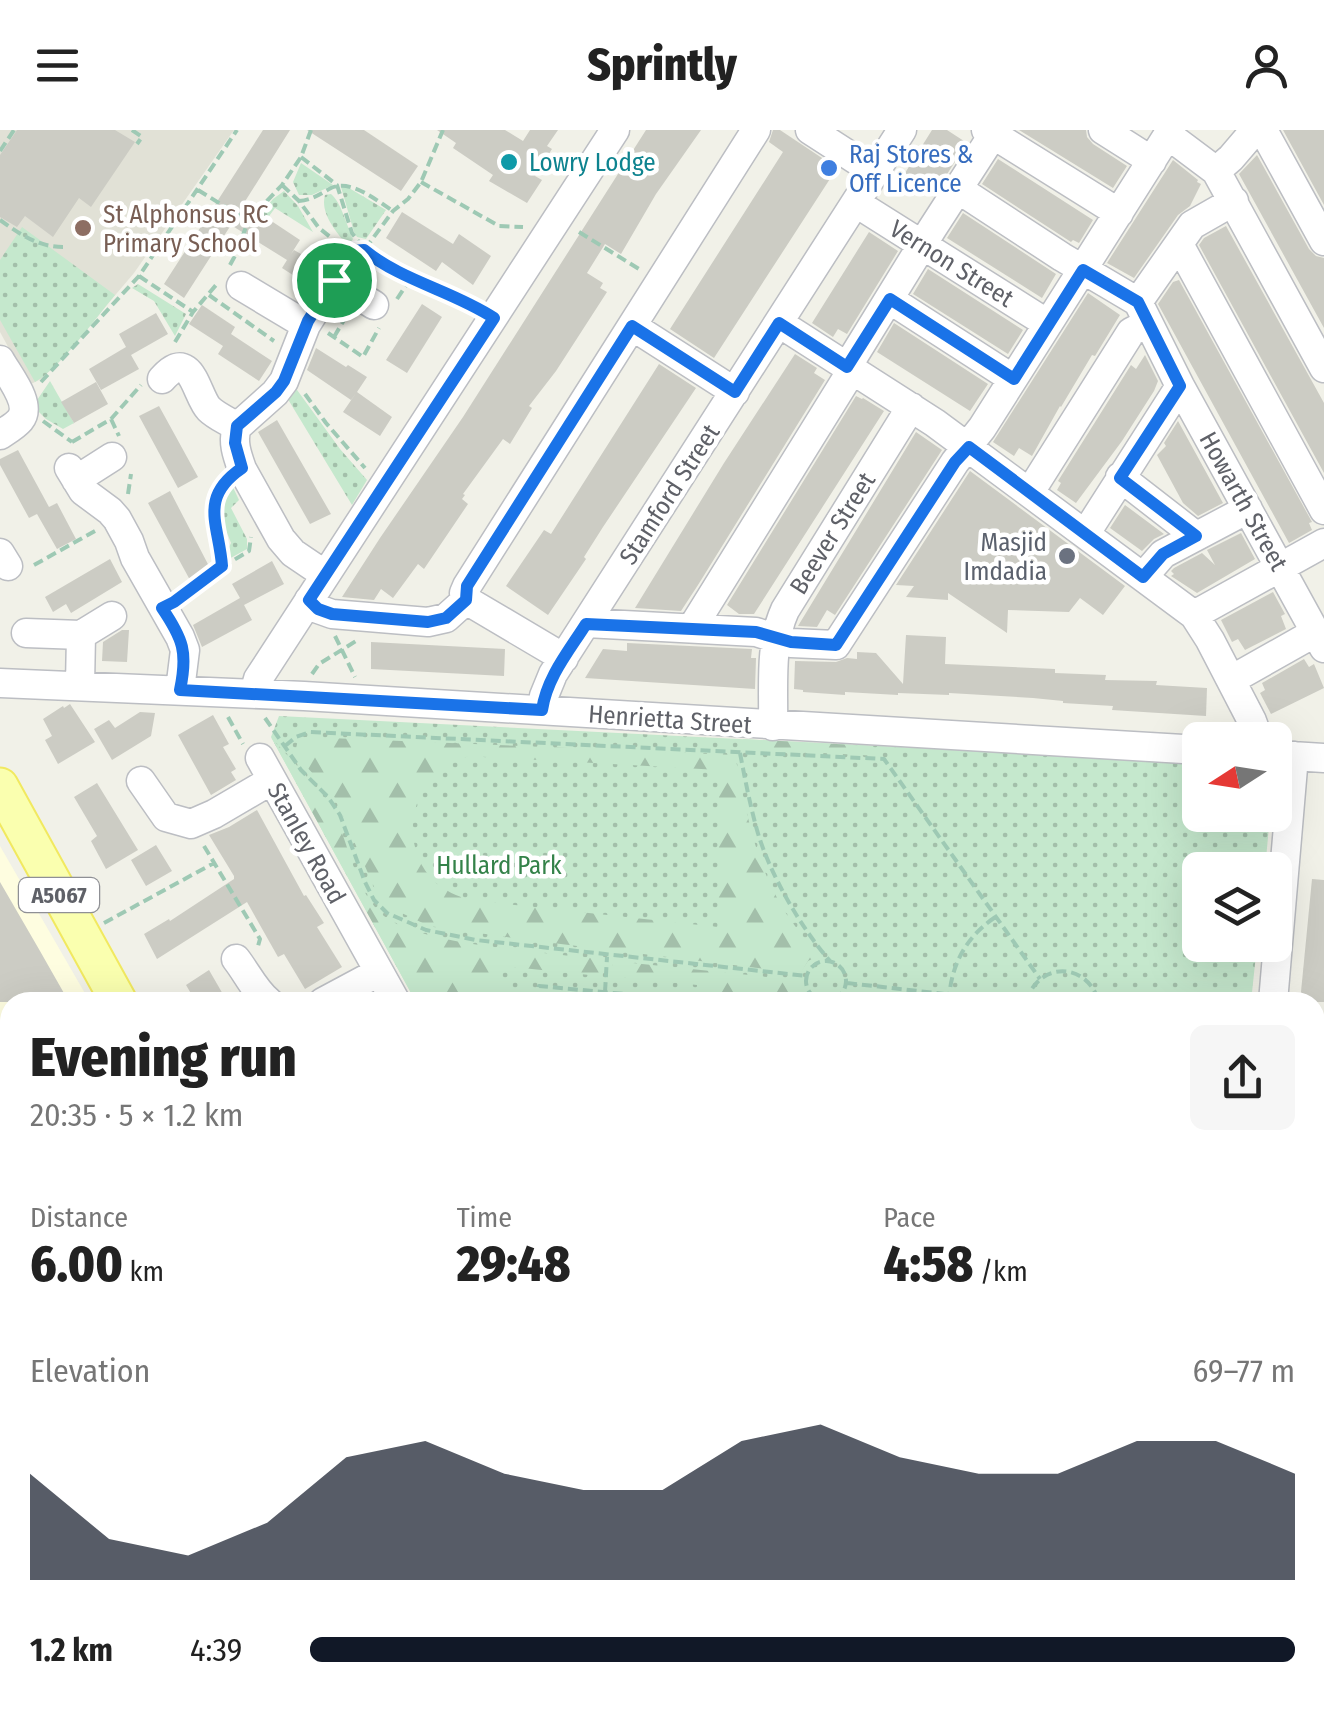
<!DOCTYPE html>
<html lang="en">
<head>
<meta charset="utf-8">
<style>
  :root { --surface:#fff; --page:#f6f6f6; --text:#222; --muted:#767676; --accent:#111827 }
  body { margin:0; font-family:"Fira Sans Condensed",sans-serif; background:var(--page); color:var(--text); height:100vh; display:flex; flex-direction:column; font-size:38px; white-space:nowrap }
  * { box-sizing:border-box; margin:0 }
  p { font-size:32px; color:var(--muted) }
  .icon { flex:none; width:55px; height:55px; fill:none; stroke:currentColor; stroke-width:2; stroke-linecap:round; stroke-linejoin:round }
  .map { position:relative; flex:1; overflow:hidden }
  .drawer { position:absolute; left:0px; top:862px; width:1325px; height:718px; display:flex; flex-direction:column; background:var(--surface); border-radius:30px 30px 0 0; box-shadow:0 10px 40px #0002 }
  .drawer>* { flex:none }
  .needle { width:65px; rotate:258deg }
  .controls { position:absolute; left:1182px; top:592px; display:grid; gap:20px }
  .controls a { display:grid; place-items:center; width:110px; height:110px; border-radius:15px; background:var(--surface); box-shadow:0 10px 40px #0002; font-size:50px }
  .pin { position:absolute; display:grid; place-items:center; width:85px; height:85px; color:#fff; margin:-42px; border:5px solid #fff; border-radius:50%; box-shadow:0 2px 10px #0007 }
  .round { display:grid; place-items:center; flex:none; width:105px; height:105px; border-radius:15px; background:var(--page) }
  .headline { display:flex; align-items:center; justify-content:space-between; height:170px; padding:0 30px }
  h1 { font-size:55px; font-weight:800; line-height:75px }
  .figures { display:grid; grid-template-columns:repeat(3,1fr); gap:15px; height:170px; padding:10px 30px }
  .figures div { display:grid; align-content:center }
  .figures b { font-size:50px; font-weight:800 }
  .figures small { font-size:28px; font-weight:400 }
  .figures p { font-size:28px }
  .chart { height:280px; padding:20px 30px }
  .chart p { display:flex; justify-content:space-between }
  .chart svg { width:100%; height:180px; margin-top:10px; fill:var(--accent); opacity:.7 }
  ul { padding:0 30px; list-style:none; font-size:32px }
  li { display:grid; grid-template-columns:160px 120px 1fr; align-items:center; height:75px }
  li i { height:25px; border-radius:12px; background:var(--accent) }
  header { display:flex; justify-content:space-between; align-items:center; height:130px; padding:0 30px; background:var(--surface); font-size:45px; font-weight:800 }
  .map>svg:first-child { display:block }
  .commercial { fill:#fefde0 }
  .education { fill:#e1e1d6 }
  .green { fill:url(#green-dots) }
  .forest { fill:url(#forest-firs); fill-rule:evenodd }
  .pitch { fill:#c5e8cd }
  .building { fill:#ccccc4 }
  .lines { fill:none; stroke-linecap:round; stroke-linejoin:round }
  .minor-casing { stroke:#bcbec3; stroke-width:31 }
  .major-casing { stroke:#f1e960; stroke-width:39 }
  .path { stroke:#9ec9b4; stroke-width:4; stroke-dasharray:10 5; stroke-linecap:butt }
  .minor { stroke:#fff; stroke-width:28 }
  .major { stroke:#faffaf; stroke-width:35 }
  .route-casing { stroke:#fff; stroke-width:20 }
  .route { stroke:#1a73e8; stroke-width:12 }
  .culture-dot { fill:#0f9aa8; stroke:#fff; stroke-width:4 }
  .shop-dot { fill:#3f7fe0; stroke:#fff; stroke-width:4 }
  .education-dot { fill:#8d6e63; stroke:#fff; stroke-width:4 }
  .worship-dot { fill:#6b7280; stroke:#fff; stroke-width:4 }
  .labels { text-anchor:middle; stroke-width:9; stroke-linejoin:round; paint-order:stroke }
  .shield { fill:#fff; stroke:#8f9095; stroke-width:2.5 }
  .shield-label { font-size:22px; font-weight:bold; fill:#5f6168 }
  .shop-label { font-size:25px; fill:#366cbe; stroke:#fff; text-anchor:start }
  .culture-label { font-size:25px; fill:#0d838f; stroke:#fff; text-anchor:start }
  .education-label { font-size:25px; fill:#785e54; stroke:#fff; text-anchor:start }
  .street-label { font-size:25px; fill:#5f6168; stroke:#fff }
  .worship-label { font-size:25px; fill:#5b616d; stroke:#fff; text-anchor:end }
  .park-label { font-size:25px; fill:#348249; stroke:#fff }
</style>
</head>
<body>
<header><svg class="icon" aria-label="menu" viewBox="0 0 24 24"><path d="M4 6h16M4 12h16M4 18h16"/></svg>Sprintly<svg class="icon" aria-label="person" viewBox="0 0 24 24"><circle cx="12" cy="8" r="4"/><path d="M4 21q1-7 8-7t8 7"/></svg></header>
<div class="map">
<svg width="1324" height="1579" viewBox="0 0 1324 1579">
  <defs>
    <pattern id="green-dots" width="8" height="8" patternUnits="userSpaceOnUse" patternTransform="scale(2.5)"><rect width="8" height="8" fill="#c5e8cd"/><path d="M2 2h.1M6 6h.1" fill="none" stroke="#a3bfaa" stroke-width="1.8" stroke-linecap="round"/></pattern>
    <pattern id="forest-firs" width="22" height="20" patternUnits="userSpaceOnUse" patternTransform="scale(2.5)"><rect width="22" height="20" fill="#c5e8cd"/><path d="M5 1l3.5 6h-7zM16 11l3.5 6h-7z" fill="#a3bfaa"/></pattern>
  </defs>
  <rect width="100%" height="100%" fill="#f1f1e8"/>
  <path class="commercial" d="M0,716L90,872H10V937H0Z
    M10,1245V1385L0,1376V1251Z"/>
  <path class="education" d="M0,0H234L134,143L60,230L41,249L29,255L0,202Z"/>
  <path class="green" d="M301,33L333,55L312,65H299L293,52Z
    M341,57L349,58L386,80L366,109L357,107L354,102Z
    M284,61L298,76L313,102L275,78L267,89L245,103L273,69Z
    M331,64C341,72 347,96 353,109L350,114H346C335,100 320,83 325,65Z
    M22,97L115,165C94,190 62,236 35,252L0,190V130Z
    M138,154L186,184L175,206L154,171L132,158Z
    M50,251L74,293L63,299L46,289L36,279L35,273Z
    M292,253L340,319L367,350L352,375L286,266Z
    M231,353L239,370L231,378L247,409V419L227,430V421L231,413L224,395L219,393C215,377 221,364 231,353Z
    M279,586L1200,632V685H1270L1265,740H1200V815H1257L1251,872H416L271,607Z
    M1315,1320L1324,1322V1579L1315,1565Z"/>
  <path class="forest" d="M271,607C288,627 324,662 334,684C350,716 355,762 384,786C418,815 552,823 600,829L599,846L502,836L498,872H416Z
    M305,607L735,625C745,676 754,729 781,775C791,793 806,809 818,826L808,831L800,843L528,810L429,796L389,777L375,759L335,668L295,624L297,614ZM469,626L719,640L718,797L470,770C457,766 445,761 435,752C401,720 407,660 447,635C454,631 462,629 469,626Z
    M743,609L872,616L879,626L746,619Z
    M613,831L797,850L806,871L696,872L697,855L612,846Z"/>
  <path class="pitch" d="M542,860L666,872H541Z"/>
  <path class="building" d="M17,0H115L135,12L91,77L79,68L53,107L25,86L17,97L0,87V25Z
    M263,0H290L244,73L300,110L291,124L294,120L322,136L310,156L282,138L287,130L231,95L184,168L164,154Z
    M307,0H364L418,36L401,61Z
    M437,0H505L523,11L530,0H558L547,16L552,19L535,46L542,50L527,73L489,51L493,45L453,18L456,13Z
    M646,0H701L656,64L621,124L605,114L587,143L603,153L600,158L607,162L556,241L529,276L532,278L510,314L503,309L463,364L465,365L462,369L468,374L424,439L418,434L393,468L381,459L374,470L342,467L380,408L463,287Z
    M773,0H780L837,38L714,228L670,199L783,22L769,12Z
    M932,0H947L967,13L942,52L933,46L925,57L905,43Z
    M1019,0H1086L1087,7L1093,14L1127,36L1113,58Z
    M1283,0H1324V75Z
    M1257,25L1309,119L1316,126L1324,128V198L1239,44Z
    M998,29L1093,90L1079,113L1073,110L1071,112L982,54Z
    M1173,30L1198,50L1197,52L1201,54L1190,76L1178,85L1134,148L1107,133Z
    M402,82L453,114L459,104L491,126L473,155L442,132L436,141L386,108Z
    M963,83L1056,144L1042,168L947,108Z
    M1226,96L1324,273V343L1199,115L1204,108Z
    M869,102L898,121L847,204L838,199L833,207L812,193Z
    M928,139L1023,200L1008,224L913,164Z
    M1179,150L1312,392L1309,393L1312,400L1289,413L1158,174L1173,152Z
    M1088,163L1120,185L1095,226L1092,225L1061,277L1060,276L1032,326L1019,318L1014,326L993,312Z
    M422,174L442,187L407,243L386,230Z
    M202,175L235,197L231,204L272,231L259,251L218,224L223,216L189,194Z
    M156,183L168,204L131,225L139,239L101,260L89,239L126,217L119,204Z
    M894,193L988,254L970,281L877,222Z
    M316,218L346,237L348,235L367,247L357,262L392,287L380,306L343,282L356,263L351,270L307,240Z
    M795,224L817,238L814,243L825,250L698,455L681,481L635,478L724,333Z
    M1145,225L1158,251L1154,261L1122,311L1076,373L1057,360L1061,353L1058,351L1131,235L1136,239Z
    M659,234L696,258L603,397L584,427L586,429L548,485L506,456L544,400L551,404Z
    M96,252L108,274L74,293L61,272Z
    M856,266L862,269L863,268L884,281L754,484H739L727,475Z
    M159,276L198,347L178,358L139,286Z
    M277,290L331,384L310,394L258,302Z
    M1178,291L1223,373L1198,386L1183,373L1157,325L1166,316L1164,313Z
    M916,302L942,320L835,485L827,480L817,497L798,496Z
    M18,320L49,377L57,373L76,409L57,419L37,384L29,388L0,335V329Z
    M970,341L1125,456L1103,485L1080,468L1069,482L1008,480L1007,503L948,463V470L906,467L914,456L896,455Z
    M170,361L211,440L190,450L148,373Z
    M1125,375L1164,404L1154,409L1142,421L1110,398Z
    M1241,403L1255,429L1197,463L1171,446L1174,444L1171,441L1174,438L1202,423L1215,435L1207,420Z
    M110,429L122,452L71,483L66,474L53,482L45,467Z
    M272,431L284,454L244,475L252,490L202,517L193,495L240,468L232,454Z
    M1273,462L1285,484L1281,486L1286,499L1245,520L1238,509L1232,512L1221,490Z
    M122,500H129L127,532L102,531L103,512Z
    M906,505L946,507L945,534L1055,539V543L1106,545L1105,550L1157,551L1156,555L1207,558L1206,586L1112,580L1113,576L1063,573V571L1033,568L949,563V565L898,563V565L845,562V565L803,562V560L794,559L795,531L836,532L847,528L857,529V522L876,523L903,554Z
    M371,512L505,519L504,546L371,539Z
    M627,513L752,519L751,528H756L755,559L585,548L603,519L627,521Z
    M1304,529L1309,537L1314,534L1324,558L1271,584L1260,563L1265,560L1262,553Z
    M70,574L95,612L58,634L45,610L52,606L43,589L63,576L64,578Z
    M140,582L155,583L151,606L112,630L94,599L109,590L115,598Z
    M213,585L229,614L223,617L236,639L231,642L236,650L211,665L178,605Z
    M97,653L138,720L106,739L91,711L97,706L74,667Z
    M257,680L304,766L306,765L324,793L317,797L342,837L305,859L284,824L278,827L247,772L157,829L144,804L169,789L170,791L234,749V746L209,705L229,697Z
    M156,715L172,741L146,756L131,730Z
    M1312,749L1324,750V872H1300Z
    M0,752L40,821L69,872H0Z
    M209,840L224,866L213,872H196L186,855Z"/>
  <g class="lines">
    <g class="minor-casing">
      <path id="minor" d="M810,0L875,42
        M986,0L1119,83
        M1103,0L1152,31
        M1263,0L1324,111
        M1168,5L1216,41L1324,238
        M1216,41L1231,28L1255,0
        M958,59L1062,127L1138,172L1180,256L1324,518
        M856,73L1048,194
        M1180,116L1324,380
        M334,150L374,175
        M241,156L306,195
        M889,169L1013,249
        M1138,172L1192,95L1234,71
        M779,193L935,293L1194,485L1210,510L1252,591L1259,610
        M632,196L735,262
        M0,230C8,245 33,274 20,290C15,296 6,301 0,305
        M847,237L932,99L996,0
        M162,249C192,215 196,266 209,279C216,286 228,291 237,297
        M69,338L83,361L110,381L117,389L129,411L135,428L180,507L185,520L180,560
        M1120,347L1196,406
        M76,350L112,327
        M1030,362L1131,202L1148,193
        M1086,403L1180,256
        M0,423L8,436
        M324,444L293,423L281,409L242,339C237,325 232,311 237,297L275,263L284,251L306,195L343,136
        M1143,447L1163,424L1248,379
        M309,470L318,479L332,484L428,492L446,488L466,470
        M1194,485L1324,413
        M586,493L756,502L791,513L836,515L955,332L982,298L1171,0
        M692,498L852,240
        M26,503L81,505L112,486
        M564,528L466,470L464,463L467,456L756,0
        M1231,550L1316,502
        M0,553L304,566L1200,620
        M80,555L81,505
        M254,563L258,549L615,0
        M542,579L544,566L553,544L902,0
        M773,596C774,558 769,515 785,480L911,277
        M1276,625L1324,628
        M260,628L396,872
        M141,651L166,687L191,694L214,684L272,650
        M236,829C247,843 255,861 269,872
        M323,872L379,842
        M1273,872L1294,626
        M1315,905L1324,906
        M0,955L10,956
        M1315,1082L1324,1083
        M0,1155L10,1164
        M0,1249L10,1243
        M0,1544L10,1533
        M806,1570L811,1579
        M1056,1570L1061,1579
        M1305,1570L1310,1579
        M761,1579L776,1570"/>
    </g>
    <g class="major-casing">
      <path id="major" d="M0,656L119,872
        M1315,1192L1324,1193
        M0,1415L10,1424
        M177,1570L187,1579
        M522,1570L527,1579"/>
    </g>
    <path class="path" d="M132,0L142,7L137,14
      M0,21L14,0
      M301,27L337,55L352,103L365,120L377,129L411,148L474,176
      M421,52L499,96L523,97
      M282,55L299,71L319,98L339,114
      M198,60L248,91
      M299,71C312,70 320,64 331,58C351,49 376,70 393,81
      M0,90C20,104 38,117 63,117
      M579,102L639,139
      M365,119L393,81L408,69L421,52L443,0
      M230,135L237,122L248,91L282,55L301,27L311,0
      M139,146L193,182
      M369,146L377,129
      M209,165L274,211
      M397,169L411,148
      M328,203L363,227L379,198
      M334,207L347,185
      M175,212L193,182L216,155
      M41,252L139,146L237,0
      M305,264L326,293L365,338
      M111,289L119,306
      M43,291L72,312
      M72,312L111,289L141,255
      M128,364L131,344
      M34,435L95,401
      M222,437L249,421L251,407
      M182,466L222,437C220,406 205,383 224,355
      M335,506L355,547
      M312,544L319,534L356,511
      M228,587L243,614
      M265,588L301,640L328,667L340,685L365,752L374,770L387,783L426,800L476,810L807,846
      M285,616L296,607L310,602L884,629L1040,849
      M740,623C745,649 750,675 757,700C769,743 801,798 830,831
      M204,716L260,809L258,816
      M104,793L214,733
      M806 851a20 20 0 1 1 40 0a20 20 0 1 1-40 0Z
      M847,853L1016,872
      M605,862L607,827
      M538,872L539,856L688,870V872
      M949,872C950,836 966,806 997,786
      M1026,872C1038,831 1087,831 1099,872
      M0,1039L10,1045
      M1315,1337L1324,1339
      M1315,1538L1324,1554
      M650,1570L654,1576L665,1570
      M931,1570L937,1579
      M1181,1570L1186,1579
      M903,1579L920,1570"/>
    <use href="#minor" class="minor"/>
    <use href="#major" class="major"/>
  </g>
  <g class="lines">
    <g class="route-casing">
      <path id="route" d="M364,120C402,151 453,161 494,188L309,470L318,479L332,484L428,492L446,488L466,470L467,456L632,196L735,262L779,193L847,237L890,169L1014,249L1083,140L1138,172L1180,256L1120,348L1196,406L1163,424L1143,447L969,317L955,332L836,515L791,512L756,502L586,494C569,521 547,547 542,580L180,560C188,522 183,509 162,478L174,472L222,436C219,394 198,368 242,338L235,313L237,296L276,262L284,251L308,191L352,121Z"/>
    </g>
    <use href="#route" class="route"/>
  </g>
  <circle class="culture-dot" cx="509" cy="32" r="10"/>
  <circle class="shop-dot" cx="829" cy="38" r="10"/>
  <circle class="education-dot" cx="83" cy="98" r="10"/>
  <circle class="worship-dot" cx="1067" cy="426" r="10"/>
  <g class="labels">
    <rect class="shield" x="19" y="748" width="80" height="34" rx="8"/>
    <g class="shield-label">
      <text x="59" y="773">A5067</text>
    </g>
    <g class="shop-label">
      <text x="849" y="33">Raj Stores &amp;<tspan x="849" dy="29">Off Licence</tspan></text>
    </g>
    <g class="culture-label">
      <text x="529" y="41">Lowry Lodge</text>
    </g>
    <g class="education-label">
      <text x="103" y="93">St Alphonsus RC<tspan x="103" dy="29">Primary School</tspan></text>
    </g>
    <g class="street-label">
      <text transform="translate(952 133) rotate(32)" y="9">Vernon Street</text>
      <text transform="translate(669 364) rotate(-57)" y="9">Stamford Street</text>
      <text transform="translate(1244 371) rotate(61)" y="9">Howarth Street</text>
      <text transform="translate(832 403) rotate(-58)" y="9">Beever Street</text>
      <text transform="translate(670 589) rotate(4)" y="9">Henrietta Street</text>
      <text transform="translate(307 713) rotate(61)" y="9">Stanley Road</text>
    </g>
    <g class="worship-label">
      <text x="1047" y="421">Masjid<tspan x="1047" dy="29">Imdadia</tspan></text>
    </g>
    <g class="park-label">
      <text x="499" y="744">Hullard Park</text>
    </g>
  </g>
</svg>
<div class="controls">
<a><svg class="needle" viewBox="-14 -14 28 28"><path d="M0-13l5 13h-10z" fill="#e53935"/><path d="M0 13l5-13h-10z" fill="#767676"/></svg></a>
<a><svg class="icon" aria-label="layers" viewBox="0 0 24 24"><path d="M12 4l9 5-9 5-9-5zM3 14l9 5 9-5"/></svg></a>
</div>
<div class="pin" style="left:334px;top:150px;background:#1e9e55"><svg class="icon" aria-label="arrive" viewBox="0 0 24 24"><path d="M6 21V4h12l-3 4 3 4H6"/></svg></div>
<section class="drawer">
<div class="headline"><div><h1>Evening run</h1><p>20:35 · 5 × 1.2 km</p></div><a class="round"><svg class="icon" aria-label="share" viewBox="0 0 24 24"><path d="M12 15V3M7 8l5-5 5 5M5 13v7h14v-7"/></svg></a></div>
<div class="figures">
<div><p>Distance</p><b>6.00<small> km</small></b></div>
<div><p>Time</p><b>29:48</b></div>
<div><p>Pace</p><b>4:58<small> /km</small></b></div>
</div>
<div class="chart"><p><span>Elevation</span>69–77 m</p>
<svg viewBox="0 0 160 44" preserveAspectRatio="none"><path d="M0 44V18L10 34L20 38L30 30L40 14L50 10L60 18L70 22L80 22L90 10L100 6L110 14L120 18L130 18L140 10L150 10L160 18V44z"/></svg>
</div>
<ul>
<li><b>1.2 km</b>4:39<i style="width:100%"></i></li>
</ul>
</section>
</div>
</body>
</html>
